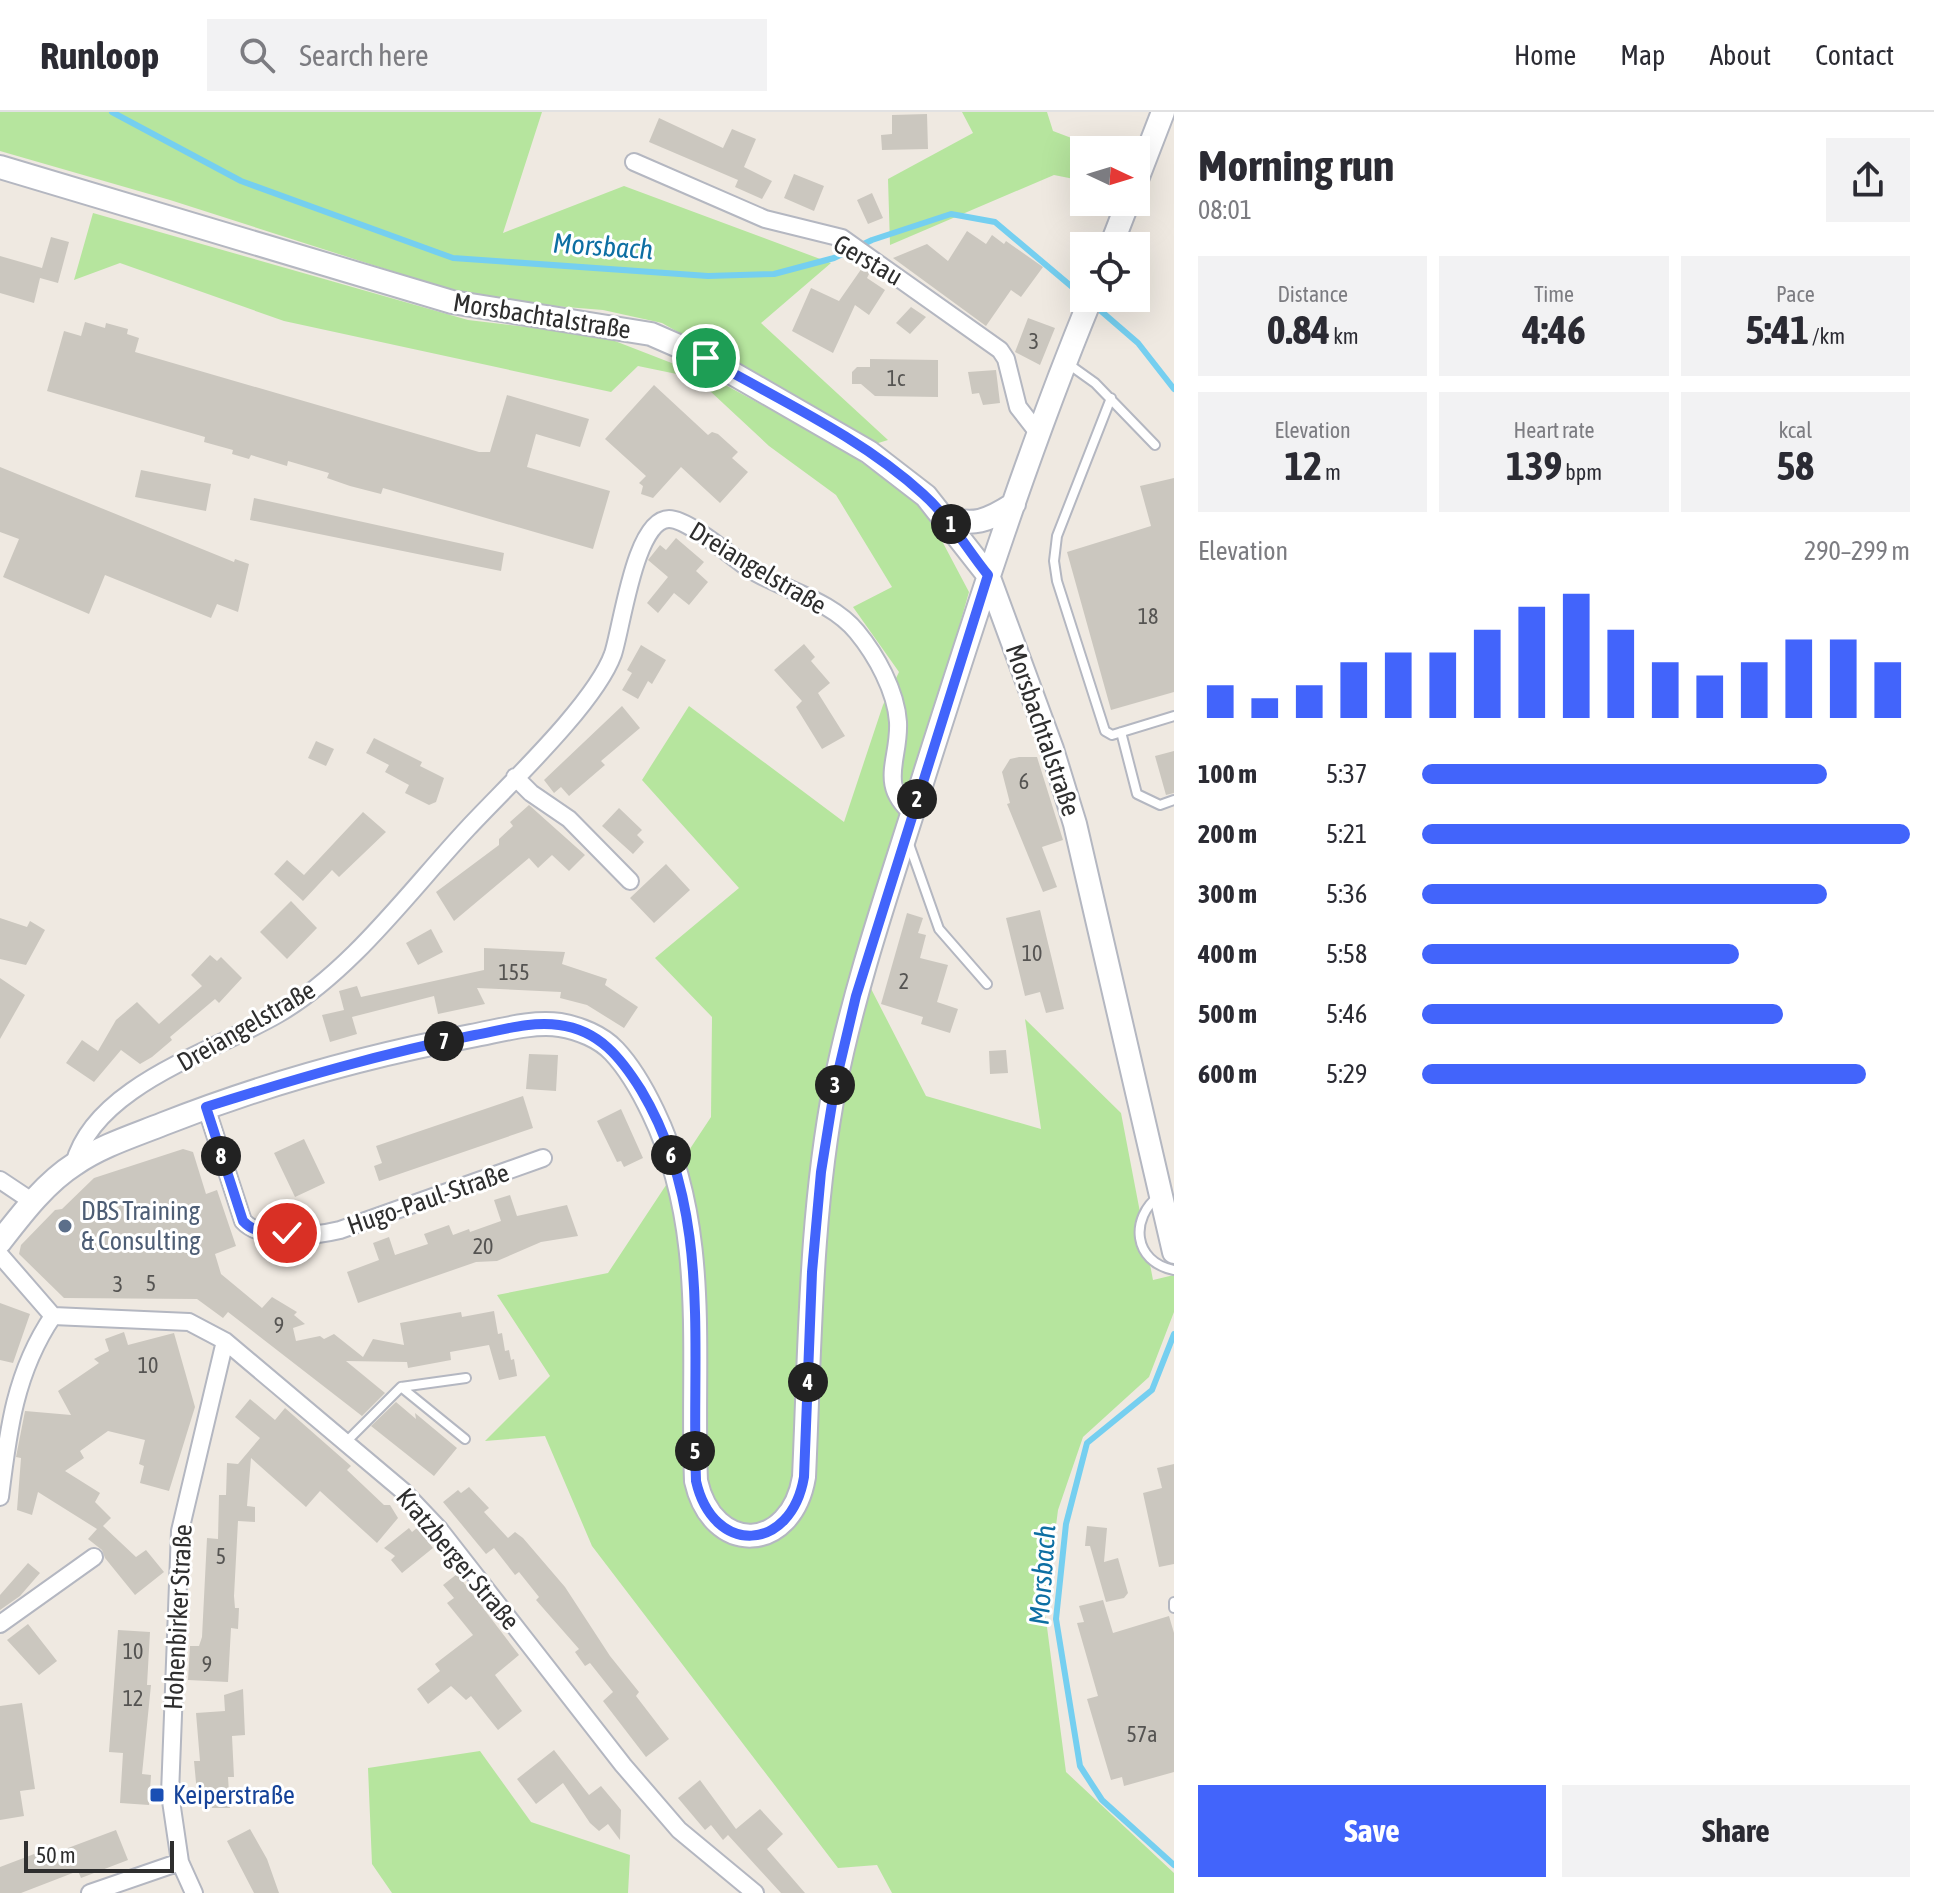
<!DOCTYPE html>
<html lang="en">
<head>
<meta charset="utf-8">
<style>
  :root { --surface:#fff; --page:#f2f2f3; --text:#2b2b33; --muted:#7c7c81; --line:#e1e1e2; --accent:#4264fb }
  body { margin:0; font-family:"Asap Condensed",sans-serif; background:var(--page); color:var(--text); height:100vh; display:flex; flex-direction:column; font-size:30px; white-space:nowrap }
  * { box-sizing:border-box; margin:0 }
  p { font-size:26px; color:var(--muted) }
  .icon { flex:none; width:44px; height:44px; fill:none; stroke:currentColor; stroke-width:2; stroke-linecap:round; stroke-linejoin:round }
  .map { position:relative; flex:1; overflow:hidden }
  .side { display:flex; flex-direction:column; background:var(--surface); width:760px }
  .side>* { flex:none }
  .needle { width:52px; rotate:94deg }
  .fabs { position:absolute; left:1070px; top:24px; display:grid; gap:16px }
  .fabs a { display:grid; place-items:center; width:80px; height:80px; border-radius:0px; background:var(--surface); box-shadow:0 8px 32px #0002; font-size:40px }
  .scale { position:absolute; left:24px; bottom:20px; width:150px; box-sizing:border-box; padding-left:8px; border:4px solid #2e2e2e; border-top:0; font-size:22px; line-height:28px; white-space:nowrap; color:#2e2e2e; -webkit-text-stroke:6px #fff; paint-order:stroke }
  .pin { position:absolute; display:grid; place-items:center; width:68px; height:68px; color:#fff; margin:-34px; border:4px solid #fff; border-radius:50%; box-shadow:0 2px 8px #0007 }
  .km { position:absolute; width:40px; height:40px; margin:-20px; border-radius:50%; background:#222; color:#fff; font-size:22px; line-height:40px; text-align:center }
  .round { display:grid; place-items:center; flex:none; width:84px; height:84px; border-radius:0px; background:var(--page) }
  .summary { display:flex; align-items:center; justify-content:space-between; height:136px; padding:0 24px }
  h1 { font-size:44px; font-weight:700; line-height:60px }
  .metrics { display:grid; grid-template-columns:repeat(3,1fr); gap:12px; height:136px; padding:8px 24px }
  .metrics div { display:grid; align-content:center; border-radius:0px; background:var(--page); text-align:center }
  .metrics b { font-size:40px; font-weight:700 }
  .metrics small { font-size:22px; font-weight:400 }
  .metrics p { font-size:22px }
  .chart { height:224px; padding:16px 24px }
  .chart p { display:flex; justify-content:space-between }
  .chart svg { width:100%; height:144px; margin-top:8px; stroke:var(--accent); stroke-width:6 }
  .primary-button { display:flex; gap:16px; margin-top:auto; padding:16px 24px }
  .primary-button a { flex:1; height:92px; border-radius:0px; background:var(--accent); color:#fff; font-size:32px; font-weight:700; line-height:92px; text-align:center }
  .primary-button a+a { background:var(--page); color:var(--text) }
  ul { padding:0 24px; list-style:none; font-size:26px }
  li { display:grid; grid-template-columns:128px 96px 1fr; align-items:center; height:60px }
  li i { height:20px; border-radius:10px; background:var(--accent) }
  header { display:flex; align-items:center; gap:48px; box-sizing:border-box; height:112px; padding:0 40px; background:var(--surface); border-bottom:2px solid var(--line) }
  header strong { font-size:38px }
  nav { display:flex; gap:44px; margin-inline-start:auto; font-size:28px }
  .search { width:560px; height:72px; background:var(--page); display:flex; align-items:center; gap:20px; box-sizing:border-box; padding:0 28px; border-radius:0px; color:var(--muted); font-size:30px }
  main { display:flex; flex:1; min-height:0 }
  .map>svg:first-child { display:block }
  .green { fill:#b6e59e }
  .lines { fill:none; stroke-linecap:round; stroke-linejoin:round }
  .stream { stroke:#75cff0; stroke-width:6 }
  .building { fill:#cbc7bf }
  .lane-casing { stroke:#b4b7c1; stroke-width:12 }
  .street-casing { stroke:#b4b7c1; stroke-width:20 }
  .secondary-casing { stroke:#b4b7c1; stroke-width:26 }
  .lane { stroke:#fff; stroke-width:8 }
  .street { stroke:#fff; stroke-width:16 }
  .secondary { stroke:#fff; stroke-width:22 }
  .route-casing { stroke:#fff; stroke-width:16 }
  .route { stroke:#4264fb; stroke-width:10 }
  .service-dot { fill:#5c6f8a; stroke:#fff; stroke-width:3 }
  .transit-dot { fill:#1a4fb4; stroke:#fff; stroke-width:3 }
  .labels { text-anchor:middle; stroke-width:6; stroke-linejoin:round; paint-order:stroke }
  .number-label { font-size:22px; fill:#555452 }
  .street-label { font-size:26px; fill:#2e2e2e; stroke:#fff }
  .service-label { font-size:26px; fill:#4e5e75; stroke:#fff; text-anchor:start }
  .transit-label { font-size:26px; fill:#164399; stroke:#fff; text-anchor:start }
  .water-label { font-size:28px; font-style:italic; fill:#0d6fa3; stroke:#fff }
</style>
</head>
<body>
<header>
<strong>Runloop</strong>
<div class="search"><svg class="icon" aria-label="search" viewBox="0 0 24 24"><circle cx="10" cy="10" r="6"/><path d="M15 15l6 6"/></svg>Search here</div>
<nav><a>Home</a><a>Map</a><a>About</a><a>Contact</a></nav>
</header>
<main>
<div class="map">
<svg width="1174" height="1781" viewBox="0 0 1174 1781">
  <rect width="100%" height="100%" fill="#efe9e1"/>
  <path class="green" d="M0,0H542L503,121L624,74L831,151L761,211L888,328L875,332L662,211L603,198L482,188L170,88L0,39Z
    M962,0H1047L1053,19L1103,38H1084V69L1054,63L890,133L888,67L973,21Z
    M93,101L468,208L602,224L718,269L840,335L924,395L969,480L919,655L865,865L926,984L1041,1017L1025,907L1121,1001L1153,1168L1174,1163V1200L1149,1265L1083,1325L1058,1398L1045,1500L1066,1660L1174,1761V1781H892L877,1753L838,1756L592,1434L545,1324L485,1329L550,1264L497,1183L608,1161L711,1005L712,905L655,846L739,776L642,668L689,594L844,710L883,593L899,560L853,495L892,475L836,383L769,334L696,266L638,254L611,280L284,209L120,151L74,168Z
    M480,1639L531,1710L630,1743L628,1781H392L372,1752L368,1656Z"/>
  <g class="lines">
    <path class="stream" d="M112,0L241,69L453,146L708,164L774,162L834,146L872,128L951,102L995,110L1084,185
      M1094,193L1138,231L1174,277
      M1174,1222L1152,1278L1087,1331L1066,1412L1056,1507L1080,1654L1102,1688L1174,1753"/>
  </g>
  <path class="building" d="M927,2L928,37L882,38L881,23L892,22V3Z
    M659,6L723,36L732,17L756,27L744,55L772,69L762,87L735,75L738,68L649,30Z
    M794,62L824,74L814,99L784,86Z
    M872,81L883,106L868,112L857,88Z
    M967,119L986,132L992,123L1004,132L1006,129L1043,155L1021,185L1011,178L986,214L893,146L927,132L948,149Z
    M51,125L69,130L58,171L40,166L34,191L0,181V144L42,156Z
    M862,156L870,160L867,166L885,178L869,203L855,193L833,241L792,219L811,176L839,189Z
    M911,195L926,205L910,222L896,211Z
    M1028,206L1055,216L1040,253L1015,240Z
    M85,210L105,216L106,211L128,217L127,222L139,226L135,240L479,340H490L507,283L589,307L580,335L536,322L527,355L610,379L593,437L383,376L381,382L350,374L327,366L329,361L288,349L287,354L251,343L249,347L232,342L233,338L204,330L205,325L47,279L64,219L81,224Z
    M870,247L938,248V285L875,284L861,272H852V260L857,255H870Z
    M996,258L1000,291L983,293L979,281L972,282L968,260Z
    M654,273L708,323L712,320L718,322L738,340L732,346L748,360L720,391L681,355L653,386L641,382L643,374L639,371L646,364L605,327Z
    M0,355L234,450L235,447L249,452L238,500L217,492L211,506L105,463L89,502L3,465L19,427L0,420Z
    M141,358L211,372L206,399L135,385Z
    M1174,366V580L1111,598L1067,440L1151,414L1140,374Z
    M254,386L504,441L501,459L250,408Z
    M676,426L704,450L696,459L708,470L689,493L674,481L658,501L647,491L668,465L648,448L660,433L666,438Z
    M804,532L815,545L811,549L830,571L818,581L845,624L822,637L796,595L802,589L774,558Z
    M641,533L666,548L652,572L648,569L638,587L622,578L632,561L627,558Z
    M622,594L640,616L601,649L605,653L569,684L561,675L554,681L544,668Z
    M374,626L422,650L420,654L444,666L436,690L429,693L405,681L409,673L385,660L389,653L366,641Z
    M316,629L334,637L326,654L308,646Z
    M1174,639V681L1166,683L1155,644Z
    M1019,645H1037L1063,728L1042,735L1057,775L1043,780L1007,692L1010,691L1002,660L1010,647Z
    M529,693L585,743L569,759L552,743L538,756L529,746L454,809L436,780L499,733V727L513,714L510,710Z
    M619,696L642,718L637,723L644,730L633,742L602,714Z
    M363,700L386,720L339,765L332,758L303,789L274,762L287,748L304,763Z
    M666,752L690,778L654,811L630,786Z
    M291,789L317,816L287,847L260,820Z
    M1040,798L1064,897L1046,901L1040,880L1025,884L1006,806Z
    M907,801L923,806L918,821L926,823L920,846L948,853L937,890L958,897L950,921L921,912L923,905L881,892Z
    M0,806L27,815L30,809L45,818L26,853L0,847Z
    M431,817L443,840L418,853L406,831Z
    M484,836L565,840L562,852L607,867L605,873L638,895L624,916L587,893L560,886L561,880L477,876L485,892L438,902L434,884L352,905L357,922L330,930L322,903L344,898L339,879L357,874L361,885L484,858Z
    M210,843L217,849L221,845L242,866L219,891L215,887L170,925L172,928L152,945L140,952L121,938L94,970L66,951L82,928L98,939L116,908L137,890L159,912L202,874L191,863Z
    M0,866L25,883L0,927Z
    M1006,938L1008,961L990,962L989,939Z
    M529,942L558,943L556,979L526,977Z
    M523,984L533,1016L379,1069L374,1054L382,1051L376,1034Z
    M621,997L643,1046L624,1055L621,1049L617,1050L597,1009Z
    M304,1027L325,1071L295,1085L274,1041Z
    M183,1037L193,1040L206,1082L217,1078L236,1134L215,1142L221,1162L262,1196L272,1185L297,1200L294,1203L305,1212L293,1216L296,1229L320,1224L324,1227L334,1222L363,1245L373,1227L404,1233L400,1211L461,1200L462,1205L494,1199L498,1222L502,1221L505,1239L509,1238L511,1248L514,1247L517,1264L499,1268L489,1233L450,1240L451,1248L408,1256L407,1250L346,1249L385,1281L362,1304L228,1200L223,1206L197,1187L64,1186L19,1142L21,1133L55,1098L62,1097L94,1066Z
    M510,1083L517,1104L567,1093L578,1124L541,1130L497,1149L476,1150L358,1191L347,1160L379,1148L373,1131L389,1125L395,1143L428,1132L424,1122L449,1113L453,1123L469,1117L470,1120L501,1109L494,1088Z
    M0,1191L30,1202L13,1251L0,1248Z
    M124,1220L128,1233L174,1221L195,1295L169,1379L140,1371L144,1354L139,1352L145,1328L108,1319L80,1339L84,1346L65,1359L100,1381L95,1390L111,1406L103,1414L136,1445L146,1438L164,1460L135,1483L105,1446L102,1438L88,1427L97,1417L38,1380L32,1403L17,1398L21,1346L16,1345L25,1299L71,1303L58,1279L99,1251L94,1247L109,1239L105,1227Z
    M250,1287L275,1308L285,1296L351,1354L347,1358L384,1393H390L398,1406L377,1431L320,1379L306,1395L251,1346L247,1394L255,1395V1410L238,1409L234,1484L235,1496H239L238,1517L231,1516L228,1570L188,1568L190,1534H199L202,1525L207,1426L218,1427L219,1383H226L227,1351L238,1352L260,1326L235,1305Z
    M396,1290L416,1307L415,1301L457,1336L434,1364L371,1314Z
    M1174,1352V1452L1159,1455L1143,1381L1162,1376L1157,1356Z
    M469,1375L489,1396L484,1400L508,1426L515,1420L523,1426L565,1475L610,1544L639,1580L636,1584L669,1627L646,1645L603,1589L613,1580L590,1551L585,1554L575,1540L579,1537L536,1488L539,1485L519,1460L515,1463L494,1436L486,1442L443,1390L458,1378L461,1381Z
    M1087,1414L1107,1416L1104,1450L1118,1446L1128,1481L1124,1486L1106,1490L1090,1434H1085Z
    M409,1416L412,1420L417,1416L433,1436L402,1461L391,1448L395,1444L384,1436Z
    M28,1451L40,1461L20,1484L0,1498V1483Z
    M457,1462L519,1543L495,1563L522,1599L498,1618L471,1584L466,1588L451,1574L428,1592L417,1577L440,1559L435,1552L473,1523L447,1491L454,1486L443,1473Z
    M1103,1488L1113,1521L1169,1504L1174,1521V1660L1124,1674L1122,1665L1111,1668L1087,1587L1098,1584L1077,1511L1084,1510L1079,1494Z
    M28,1512L57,1549L39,1563L7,1528Z
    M118,1518L150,1520L147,1573H151L142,1662L151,1663L149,1693L120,1691L123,1641L109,1640Z
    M243,1577L245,1623L232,1624L234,1665H228L230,1696H212L211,1691L198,1692L194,1649H200L196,1601L225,1599L224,1583Z
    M22,1591L35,1677L20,1679L24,1704L0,1708V1594Z
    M554,1638L589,1683L601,1674L617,1693L621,1698L620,1728L608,1712L599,1719L590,1711L563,1671L536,1692L517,1667Z
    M700,1668L736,1717L760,1697L783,1722L767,1737L805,1781H781L728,1723L723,1728L711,1713L705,1718L678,1686Z
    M250,1717L267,1747L279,1781H254L227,1729Z
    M116,1718L128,1748L81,1766L78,1759L21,1781H0V1755L42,1739L44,1745Z"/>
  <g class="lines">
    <g class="lane-casing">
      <path id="lane" d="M1067,251L1095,271L1155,333
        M1111,286L1057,424L1054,449L1057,469L1105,619L1112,623L1174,604
        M1121,620L1137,682L1160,693L1174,688
        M909,732L939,817L987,872
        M1160,1083C1129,1106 1133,1150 1174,1158
        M401,1275L465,1327
        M346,1330L401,1275L466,1266
        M1174,1490V1496"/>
    </g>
    <g class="street-casing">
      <path id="street" d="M634,50L765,107L842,126L1000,238L1006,247L1018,295L1039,322
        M515,665L531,681L569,707L630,769
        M206,995L243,1109C262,1130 315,1124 340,1118L543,1046
        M74,1052C95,973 215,939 278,902C351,860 411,777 468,716C507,674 595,592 613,542C622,515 635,407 669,407C688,407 731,444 748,456C782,478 830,487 857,520C876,543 896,579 898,610C900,648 877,672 913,702
        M0,1068L33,1090
        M0,1143L53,1204L189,1210L225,1229L403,1379L439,1417L623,1653L679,1718L755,1781
        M0,1385C8,1319 15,1260 53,1204
        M0,1512L94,1445
        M90,1781L180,1750
        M194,1781L180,1750L170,1682L180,1419L225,1229"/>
    </g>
    <g class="secondary-casing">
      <path id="secondary" d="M0,55L452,190L651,222L706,246L869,340L926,384L988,463L1052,637L1075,712L1174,1140
        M1136,70L1163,0
        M1111,134L1128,90
        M944,405C973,415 988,409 1014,392
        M0,1130C21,1103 45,1071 75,1052C101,1034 133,1024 163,1012C262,973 366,944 471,924C499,919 531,909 560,913C579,916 601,925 614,939C630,956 643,979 653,1000C710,1118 691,1242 696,1369C713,1444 791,1441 804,1365C810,1234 810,1102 835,973C856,868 893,764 925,661C976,501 1027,341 1091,186"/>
    </g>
    <use href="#lane" class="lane"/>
    <use href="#street" class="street"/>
    <use href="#secondary" class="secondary"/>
  </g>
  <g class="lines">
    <g class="route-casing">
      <path id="route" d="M287,1121C270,1121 255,1122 243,1109L206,995C295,967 383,941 475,923C502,918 531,909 559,913C599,918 621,946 641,978C713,1098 691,1236 696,1369C713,1444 791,1441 804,1365L812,1160L821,1060L835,973L856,884L988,463C966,436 949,405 923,382C861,325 779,288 706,246"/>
    </g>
    <use href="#route" class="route"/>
  </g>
  <circle class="service-dot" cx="65" cy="1114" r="8"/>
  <rect class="transit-dot" x="149" y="1675" width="16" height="16" rx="4"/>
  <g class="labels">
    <g class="number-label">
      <text x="1034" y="237">3</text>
      <text x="896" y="274">1c</text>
      <text x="1148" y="512">18</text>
      <text x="1024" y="677">6</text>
      <text x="1032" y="849">10</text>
      <text x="514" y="868">155</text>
      <text x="904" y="877">2</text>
      <text x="483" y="1142">20</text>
      <text x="151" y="1179">5</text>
      <text x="118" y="1180">3</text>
      <text x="279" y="1221">9</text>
      <text x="148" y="1261">10</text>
      <text x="221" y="1452">5</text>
      <text x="133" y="1547">10</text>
      <text x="207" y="1560">9</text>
      <text x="133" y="1594">12</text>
      <text x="1142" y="1630">57a</text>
    </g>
    <g class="street-label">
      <text transform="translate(868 148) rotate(30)" y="9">Gerstau</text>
      <text transform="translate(542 204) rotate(9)" y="9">Morsbachtalstraße</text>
      <text transform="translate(758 456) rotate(31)" y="9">Dreiangelstraße</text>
      <text transform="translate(1043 618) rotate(71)" y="9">Morsbachtalstraße</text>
      <text transform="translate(246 914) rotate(-30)" y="9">Dreiangelstraße</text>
      <text transform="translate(428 1087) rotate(-19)" y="9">Hugo-Paul-Straße</text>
      <text transform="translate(458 1447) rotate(50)" y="9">Kratzberger Straße</text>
      <text transform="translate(178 1505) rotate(-87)" y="9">Hohenbirker Straße</text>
    </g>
    <g class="service-label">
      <text x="81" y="1108">DBS Training<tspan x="81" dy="30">&amp; Consulting</tspan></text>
    </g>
    <g class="transit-label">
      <text x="173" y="1692">Keiperstraße</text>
    </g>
    <g class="water-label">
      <text transform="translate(603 134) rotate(4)" y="10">Morsbach</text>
      <text transform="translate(1042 1463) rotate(-86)" y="10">Morsbach</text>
    </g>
  </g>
</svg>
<div class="fabs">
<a><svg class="needle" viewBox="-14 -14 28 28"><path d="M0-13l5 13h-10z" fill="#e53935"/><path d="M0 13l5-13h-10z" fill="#7c7c81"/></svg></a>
<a><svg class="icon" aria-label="locate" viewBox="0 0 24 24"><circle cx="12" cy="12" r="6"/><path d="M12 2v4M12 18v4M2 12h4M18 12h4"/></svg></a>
</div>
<div class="scale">50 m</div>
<div class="pin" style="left:706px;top:246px;background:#1e9e55"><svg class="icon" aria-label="arrive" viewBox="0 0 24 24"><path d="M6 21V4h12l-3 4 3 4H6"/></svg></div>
<div class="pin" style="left:287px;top:1121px;background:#d93025"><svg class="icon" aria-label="check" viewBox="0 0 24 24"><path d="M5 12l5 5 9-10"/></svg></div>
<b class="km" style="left:951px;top:412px">1</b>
<b class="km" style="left:917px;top:687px">2</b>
<b class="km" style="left:835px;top:973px">3</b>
<b class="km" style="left:808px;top:1270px">4</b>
<b class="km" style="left:695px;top:1339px">5</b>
<b class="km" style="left:671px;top:1043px">6</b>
<b class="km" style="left:444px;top:929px">7</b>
<b class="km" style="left:221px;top:1044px">8</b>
</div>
<section class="side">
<div class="summary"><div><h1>Morning run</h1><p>08:01</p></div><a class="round"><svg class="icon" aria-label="share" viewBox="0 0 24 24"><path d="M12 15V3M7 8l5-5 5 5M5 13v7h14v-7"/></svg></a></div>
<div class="metrics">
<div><p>Distance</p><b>0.84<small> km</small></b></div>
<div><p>Time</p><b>4:46</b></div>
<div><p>Pace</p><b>5:41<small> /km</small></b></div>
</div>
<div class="metrics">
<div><p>Elevation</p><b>12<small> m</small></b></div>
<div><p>Heart rate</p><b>139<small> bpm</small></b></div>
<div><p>kcal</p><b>58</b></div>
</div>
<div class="chart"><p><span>Elevation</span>290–299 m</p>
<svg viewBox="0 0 160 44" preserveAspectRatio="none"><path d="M5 44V34M15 44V38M25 44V34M35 44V27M45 44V24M55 44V24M65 44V17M75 44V10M85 44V6M95 44V17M105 44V27M115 44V31M125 44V27M135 44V20M145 44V20M155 44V27"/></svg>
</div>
<ul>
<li><b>100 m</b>5:37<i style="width:83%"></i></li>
<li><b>200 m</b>5:21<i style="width:100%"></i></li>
<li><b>300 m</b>5:36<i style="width:83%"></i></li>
<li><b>400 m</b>5:58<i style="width:65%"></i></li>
<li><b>500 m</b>5:46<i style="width:74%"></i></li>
<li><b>600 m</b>5:29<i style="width:91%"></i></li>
</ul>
<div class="primary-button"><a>Save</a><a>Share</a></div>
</section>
</main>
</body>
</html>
